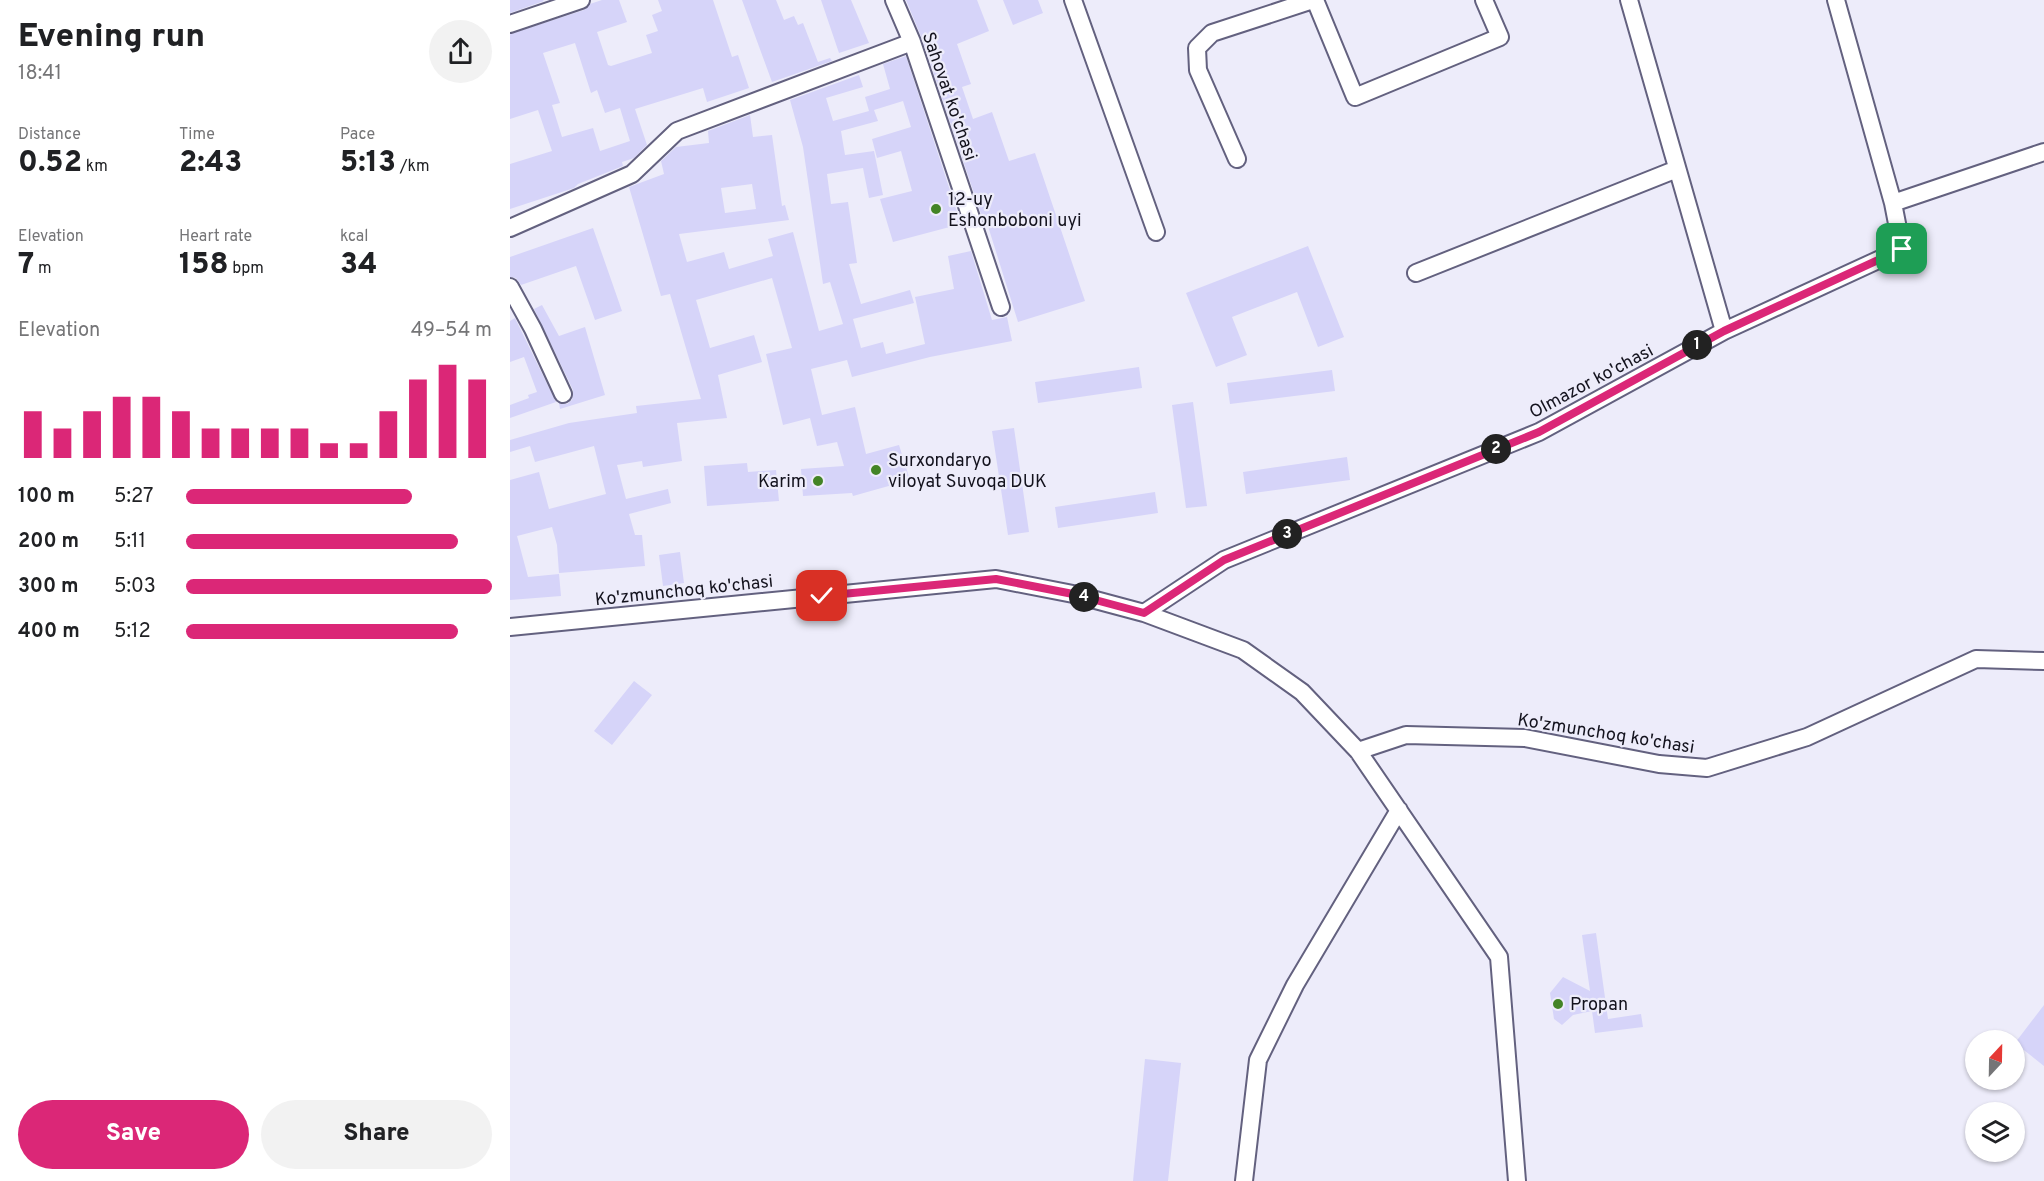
<!DOCTYPE html>
<html lang="en">
<head>
<meta charset="utf-8">
<style>
  :root { --surface:#fff; --page:#f2f2f2; --text:#202124; --muted:#757577; --accent:#db2777 }
  body { margin:0; font-family:Overpass,sans-serif; background:var(--page); color:var(--text); height:100vh; display:flex; flex-direction:column; font-size:22px; white-space:nowrap }
  * { box-sizing:border-box; margin:0 }
  p { font-size:20px; color:var(--muted) }
  .icon { flex:none; width:33px; height:33px; fill:none; stroke:currentColor; stroke-width:2; stroke-linecap:round; stroke-linejoin:round }
  .map { position:relative; flex:1; overflow:hidden }
  .details { display:flex; flex-direction:column; background:var(--surface); width:510px }
  .details>* { flex:none }
  .needle { width:39px; rotate:22deg }
  .fabs { position:absolute; left:1455px; top:1030px; display:grid; gap:12px }
  .fabs a { display:grid; place-items:center; width:60px; height:60px; border-radius:50%; background:var(--surface); box-shadow:0 2px 4px #0004; font-size:30px }
  .pin { position:absolute; display:grid; place-items:center; width:51px; height:51px; color:#fff; margin:-26px; border-radius:12px; box-shadow:0 3px 9px #0006 }
  .km { position:absolute; width:30px; height:30px; margin:-15px; border-radius:50%; background:#222; color:#fff; font-size:16px; line-height:30px; text-align:center }
  .round { display:grid; place-items:center; flex:none; width:63px; height:63px; border-radius:32px; background:var(--page) }
  .headline { display:flex; align-items:center; justify-content:space-between; height:102px; padding:0 18px }
  h1 { font-size:33px; font-weight:800; line-height:45px }
  .metrics { display:grid; grid-template-columns:repeat(3,1fr); gap:9px; height:102px; padding:6px 18px }
  .metrics div { display:grid; align-content:center }
  .metrics b { font-size:30px; font-weight:800 }
  .metrics small { font-size:16px; font-weight:400 }
  .metrics p { font-size:16px }
  .chart { height:168px; padding:12px 18px }
  .chart p { display:flex; justify-content:space-between }
  .chart svg { width:100%; height:108px; margin-top:6px; stroke:var(--accent); stroke-width:6 }
  .button { display:flex; gap:12px; margin-top:auto; padding:12px 18px }
  .button a { flex:1; height:69px; border-radius:36px; background:var(--accent); color:#fff; font-size:24px; font-weight:800; line-height:69px; text-align:center }
  .button a+a { background:var(--page); color:var(--text) }
  ul { padding:0 18px; list-style:none; font-size:20px }
  li { display:grid; grid-template-columns:96px 72px 1fr; align-items:center; height:45px }
  li i { height:15px; border-radius:8px; background:var(--accent) }
  main { display:flex; flex:1; min-height:0 }
  .map>svg:first-child { display:block }
  .building { fill:#d6d4f9; fill-rule:evenodd }
  .lines { fill:none; stroke-linecap:round; stroke-linejoin:round }
  .minor-casing { stroke:#63617f; stroke-width:20 }
  .minor { stroke:#fff; stroke-width:16 }
  .route-casing { stroke:#fff; stroke-width:12 }
  .route { stroke:#db2777; stroke-width:8 }
  .poi-dot { fill:#438426; stroke:#edecfa; stroke-width:2 }
  .labels { text-anchor:middle; stroke-width:4.5; stroke-linejoin:round; paint-order:stroke }
  .street-label { font-size:18px; fill:#13121d; stroke:#edecfa }
  .poi-label { font-size:18px; fill:#13121d; stroke:#edecfa; text-anchor:start }
</style>
</head>
<body>
<main>
<section class="details">
<div class="headline"><div><h1>Evening run</h1><p>18:41</p></div><a class="round"><svg class="icon" aria-label="share" viewBox="0 0 24 24"><path d="M12 15V3M7 8l5-5 5 5M5 13v7h14v-7"/></svg></a></div>
<div class="metrics">
<div><p>Distance</p><b>0.52<small> km</small></b></div>
<div><p>Time</p><b>2:43</b></div>
<div><p>Pace</p><b>5:13<small> /km</small></b></div>
</div>
<div class="metrics">
<div><p>Elevation</p><b>7<small> m</small></b></div>
<div><p>Heart rate</p><b>158<small> bpm</small></b></div>
<div><p>kcal</p><b>34</b></div>
</div>
<div class="chart"><p><span>Elevation</span>49–54 m</p>
<svg viewBox="0 0 160 44" preserveAspectRatio="none"><path d="M5 44V25M15 44V32M25 44V25M35 44V19M45 44V19M55 44V25M65 44V32M75 44V32M85 44V32M95 44V32M105 44V38M115 44V38M125 44V25M135 44V12M145 44V6M155 44V12"/></svg>
</div>
<ul>
<li><b>100 m</b>5:27<i style="width:74%"></i></li>
<li><b>200 m</b>5:11<i style="width:89%"></i></li>
<li><b>300 m</b>5:03<i style="width:100%"></i></li>
<li><b>400 m</b>5:12<i style="width:89%"></i></li>
</ul>
<div class="button"><a>Save</a><a>Share</a></div>
</section>
<div class="map">
<svg width="1534" height="1181" viewBox="0 0 1534 1181">
  <rect width="100%" height="100%" fill="#edecfa"/>
  <path class="building" d="M0,0H33L34,1L0,13Z
    M92,0H109L117,22L87,32L98,65L101,66L142,53L136,35L148,31L142,15L152,11L148,0H203L222,57L228,55L239,88L197,102L193,88L125,109L137,145L124,158L112,162L113,166L68,184L64,188L0,209V164L42,151L28,110L0,119V34L74,10L80,4ZM65,43L81,93L87,90L95,113L110,108L120,141L90,151L83,128L52,137L42,105L50,103L33,53Z
    M232,0H266L274,20L284,16L288,25L293,23L308,62L320,58L322,61L262,82Z
    M311,0H341L359,43L329,53Z
    M396,0H467L479,31L447,44L461,84L452,87L463,119L482,112L499,161L525,153L575,301L508,322L477,223H474L470,211L412,39Z
    M493,0H528L533,13L503,25Z
    M396,56L451,224L383,242L370,199L402,191L391,151L367,158L362,139L401,127L393,101L364,110L368,121L331,131L335,155L364,151L373,195L359,198L353,168L317,174L321,204L338,202L347,263L339,264L351,304L400,290L404,303L343,319L351,348L373,342L376,354L415,344L405,297L444,289L438,256L461,251L482,320L497,317L502,341L420,357L342,377L337,360L301,369L312,415L345,407L356,454L389,445L400,480L343,496L342,493L293,496L291,469L334,466L327,442L307,446L300,418L273,425L256,354L282,348L262,278L186,300L200,348L244,335L252,362L208,375L217,418L167,423L172,461L133,467L132,461L107,465L116,499L158,489L161,503L119,514L125,535H132L135,566L49,573L47,545L42,527L7,536L18,577L49,574L51,596L0,600V480L29,472L39,509L96,494L84,446L25,462L20,446L0,452V440L59,423L127,413L126,406L191,399L160,294L151,296L119,187L154,174L151,161L166,147L199,143L198,131L240,115L243,137L262,135L272,206L275,205L279,220L169,234L177,262L214,252L219,269L263,256L258,239L283,232L309,331L333,324L320,282L313,284L293,147L280,100L349,75L353,87L316,98L323,121L359,111L355,97L380,89L373,64ZM242,184L246,209L215,213L211,188Z
    M83,228L112,311L85,320L66,266L11,285L6,278L0,277V257Z
    M798,246L834,337L808,347L787,292L722,317L737,355L706,367L676,293Z
    M32,305L49,336L75,327L95,395L50,409L49,403L57,404L62,400L63,390L24,309Z
    M5,318L46,402L0,418V405L19,398L18,395L27,392L14,357L0,362V321Z
    M629,367L632,388L528,403L525,382Z
    M822,370L825,391L720,404L717,383Z
    M683,402L697,506L676,508L662,405Z
    M504,428L519,532L498,535L482,431Z
    M837,457L840,480L736,494L733,472Z
    M237,463L238,472L266,470L269,501L197,506L194,466Z
    M645,492L648,513L548,528L545,507Z
    M170,552L174,583L153,586L149,555Z
    M124,681L142,695L102,745L84,731Z
    M1086,933L1098,1019L1131,1014L1133,1027L1085,1033L1082,1011L1063,1015L1052,1025L1044,1019L1040,993L1053,977L1080,991L1072,935Z
    M1534,1005V1066L1505,1043Z
    M635,1059L671,1063L658,1181H623Z"/>
  <g class="lines">
    <g class="minor-casing">
      <path id="minor" d="M384,0L402,42L491,307
        M563,0L646,232
        M805,0L845,97L990,37L974,0
        M1119,0L1214,331
        M1326,0L1383,203
        M0,24L71,0
        M727,159L688,70L687,48L702,33L803,0
        M0,228L122,174L167,131L402,42
        M906,273L1167,169
        M0,287L23,329L53,394
        M634,613L714,560L1029,432L1214,331L1392,249L1383,203L1534,152
        M0,627L486,579L563,594L634,613L733,650L792,692L848,751L989,957L1007,1181
        M848,751L896,735L1015,738L1149,764L1197,768L1297,737L1466,659L1534,661
        M734,1181L748,1060L785,985L889,810"/>
    </g>
    <use href="#minor" class="minor"/>
  </g>
  <g class="lines">
    <g class="route-casing">
      <path id="route" d="M312,596L486,579L563,594L634,613L714,560L1029,432L1214,331L1392,249"/>
    </g>
    <use href="#route" class="route"/>
  </g>
  <g class="poi-dot">
    <circle cx="426" cy="209" r="6"/>
    <circle cx="366" cy="470" r="6"/>
    <circle cx="308" cy="481" r="6"/>
    <circle cx="1048" cy="1004" r="6"/>
  </g>
  <g class="labels">
    <g class="street-label">
      <text transform="translate(440 96) rotate(71)" y="6">Sahovat ko'chasi</text>
      <text transform="translate(1081 381) rotate(-28)" y="6">Olmazor ko'chasi</text>
      <text transform="translate(174 590) rotate(-6)" y="6">Ko'zmunchoq ko'chasi</text>
      <text transform="translate(1096 733) rotate(9)" y="6">Ko'zmunchoq ko'chasi</text>
    </g>
    <g class="poi-label">
      <text x="438" y="205">12-uy<tspan x="438" dy="21">Eshonboboni uyi</tspan></text>
      <text x="378" y="466">Surxondaryo<tspan x="378" dy="21">viloyat Suvoqa DUK</tspan></text>
      <text x="296" y="487" text-anchor="end">Karim</text>
      <text x="1060" y="1010">Propan</text>
    </g>
  </g>
</svg>
<div class="fabs">
<a><svg class="needle" viewBox="-14 -14 28 28"><path d="M0-13l5 13h-10z" fill="#e53935"/><path d="M0 13l5-13h-10z" fill="#757577"/></svg></a>
<a><svg class="icon" aria-label="layers" viewBox="0 0 24 24"><path d="M12 4l9 5-9 5-9-5zM3 14l9 5 9-5"/></svg></a>
</div>
<div class="pin" style="left:1392px;top:249px;background:#1e9e55"><svg class="icon" aria-label="arrive" viewBox="0 0 24 24"><path d="M6 21V4h12l-3 4 3 4H6"/></svg></div>
<div class="pin" style="left:312px;top:596px;background:#d93025"><svg class="icon" aria-label="check" viewBox="0 0 24 24"><path d="M5 12l5 5 9-10"/></svg></div>
<b class="km" style="left:1187px;top:345px">1</b>
<b class="km" style="left:986px;top:449px">2</b>
<b class="km" style="left:777px;top:534px">3</b>
<b class="km" style="left:574px;top:597px">4</b>
</div>
</main>
</body>
</html>
